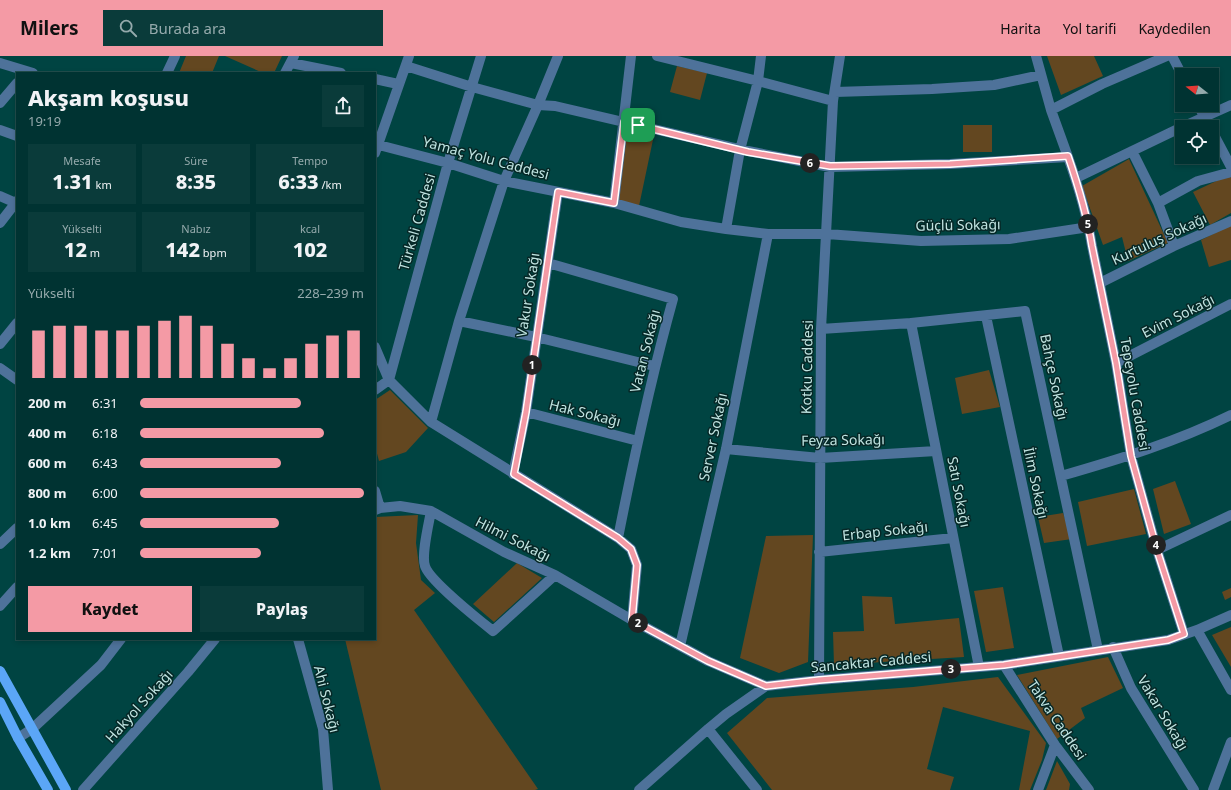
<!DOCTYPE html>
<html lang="tr">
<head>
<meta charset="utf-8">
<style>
  :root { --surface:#003332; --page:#0a3b3a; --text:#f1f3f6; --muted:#95aaac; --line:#224e4d; --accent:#f49aa5 }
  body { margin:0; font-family:"Noto Sans",sans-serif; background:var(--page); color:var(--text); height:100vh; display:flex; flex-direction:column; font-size:15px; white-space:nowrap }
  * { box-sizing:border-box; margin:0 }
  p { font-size:13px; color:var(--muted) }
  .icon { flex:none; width:22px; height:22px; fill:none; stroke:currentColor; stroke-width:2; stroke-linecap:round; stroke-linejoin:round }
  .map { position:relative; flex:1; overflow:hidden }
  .sheet { position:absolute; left:16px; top:16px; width:360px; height:568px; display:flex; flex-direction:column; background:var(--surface); border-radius:0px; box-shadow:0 2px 6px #0003,0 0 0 1px var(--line) }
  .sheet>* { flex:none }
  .needle { width:26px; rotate:287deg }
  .controls { position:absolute; left:1175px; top:12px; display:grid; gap:8px }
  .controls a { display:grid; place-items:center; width:44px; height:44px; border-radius:0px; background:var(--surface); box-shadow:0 2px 6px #0003,0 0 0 1px var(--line); font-size:20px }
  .pin { position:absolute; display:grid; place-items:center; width:34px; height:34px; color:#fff; margin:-17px; border-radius:8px; box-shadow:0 2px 6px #0006 }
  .km { position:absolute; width:20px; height:20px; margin:-10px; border-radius:50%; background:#222; color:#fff; font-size:11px; line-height:20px; text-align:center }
  .round { display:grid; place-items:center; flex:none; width:42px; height:42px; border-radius:0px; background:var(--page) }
  .overview { display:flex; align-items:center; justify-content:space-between; height:68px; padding:0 12px }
  h1 { font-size:22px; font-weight:800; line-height:30px }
  .stats { display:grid; grid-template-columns:repeat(3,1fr); gap:6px; height:68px; padding:4px 12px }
  .stats div { display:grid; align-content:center; border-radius:0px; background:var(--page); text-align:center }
  .stats b { font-size:20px; font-weight:800 }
  .stats small { font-size:11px; font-weight:400 }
  .stats p { font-size:11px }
  .chart { height:112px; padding:8px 12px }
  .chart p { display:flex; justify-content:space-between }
  .chart svg { width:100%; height:72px; margin-top:4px; stroke:var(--accent); stroke-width:6 }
  .cta { display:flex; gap:8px; margin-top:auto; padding:8px 12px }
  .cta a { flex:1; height:46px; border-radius:0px; background:var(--accent); color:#111; font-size:16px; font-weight:800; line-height:46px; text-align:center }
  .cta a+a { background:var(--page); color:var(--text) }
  ul { padding:0 12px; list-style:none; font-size:13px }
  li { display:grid; grid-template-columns:64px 48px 1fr; align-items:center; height:30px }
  li i { height:10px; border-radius:5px; background:var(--accent) }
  header { display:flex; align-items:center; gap:24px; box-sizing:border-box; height:56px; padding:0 20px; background:var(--accent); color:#111 }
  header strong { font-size:19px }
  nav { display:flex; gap:22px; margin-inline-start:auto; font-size:14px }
  .search { width:280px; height:36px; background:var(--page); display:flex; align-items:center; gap:10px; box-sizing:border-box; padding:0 14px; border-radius:0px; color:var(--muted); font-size:15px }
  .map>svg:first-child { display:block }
  .green { fill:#634720 }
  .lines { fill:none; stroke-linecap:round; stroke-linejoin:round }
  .minor { stroke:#4e729a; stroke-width:10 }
  .major { stroke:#5ba6f7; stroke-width:10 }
  .route-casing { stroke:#fff; stroke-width:8 }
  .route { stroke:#f49aa5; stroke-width:5 }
  .labels { text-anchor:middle; stroke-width:3; stroke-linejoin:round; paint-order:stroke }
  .street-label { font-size:14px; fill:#c0e4e1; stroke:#062726 }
</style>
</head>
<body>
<header>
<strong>Milers</strong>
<div class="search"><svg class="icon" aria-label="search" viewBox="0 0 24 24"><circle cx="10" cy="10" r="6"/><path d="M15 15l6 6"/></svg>Burada ara</div>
<nav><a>Harita</a><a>Yol tarifi</a><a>Kaydedilen</a></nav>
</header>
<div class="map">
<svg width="1231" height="734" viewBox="0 0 1231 734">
  <rect width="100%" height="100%" fill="#004442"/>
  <path class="green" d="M186,0H219L212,17H179Z
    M225,0H282L274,17H263Z
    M1047,0H1094L1103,20L1061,39Z
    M677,10L707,17L700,44L670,36Z
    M963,69H992V96H963Z
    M628,72L654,79L639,150L618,144Z
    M1129,103L1168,187L1128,205L1122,181L1103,189L1082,130Z
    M1229,119L1231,122V157L1210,169L1193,136Z
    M1231,169V204L1209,211L1201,184Z
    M989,314L1000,351L962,358L955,322Z
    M390,334L428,372L406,396L379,405L375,390V344Z
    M1175,425L1191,468L1164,478L1153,433Z
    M1134,433L1146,478L1087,490L1078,446Z
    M1063,457L1072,483L1044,487L1038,461Z
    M418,459L416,487L421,524L435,537L414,554L538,733L535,734H381L345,583H375V461Z
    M813,479L808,606L779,617L740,602L766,480Z
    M517,507L542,522L494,566L473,548Z
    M1003,531L1014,592L986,596L974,535Z
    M1231,532V541L1225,544L1222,536Z
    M862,540L892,541L895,568L959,562L964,601L834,609L833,576L864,575Z
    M1231,571V611L1212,579Z
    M1108,601L1123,632L1081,652L1085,662L1057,683L1017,619Z
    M998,621L1046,687L1042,704L1030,734H1019L1030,675L943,651L927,713L954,721L950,734H772L727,677L767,642L913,631Z
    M1057,705L1070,728L1069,734H1046Z"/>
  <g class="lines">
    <path class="minor" d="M558,0L538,49L555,50L748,95L830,111L950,108L1068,101L1051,54
      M657,0L758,25L833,45
      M1036,0L1051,54L1102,28L1167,0
      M1172,0L1182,19
      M0,7L33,17
      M291,7L341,17
      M406,10L472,31L538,49L504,125L459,265L431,366
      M167,17L175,0
      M285,17L294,0
      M375,23L398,28
      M835,36L932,33L994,29L1041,19
      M0,47L17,27
      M1198,49L1210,71
      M1182,71L1231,49
      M0,74L17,80
      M1212,75L1231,111
      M375,88L448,107L504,125L614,147L681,166L726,173L768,178H827L921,185L1009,183L1089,171
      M1132,95L1158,147L1174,190
      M375,97L409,0
      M1068,101C1078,129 1087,159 1092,190L1116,307L1131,400L1157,494L1184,578
      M1076,122L1182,71
      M0,140L16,147
      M614,147L631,0
      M1158,147L1198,125L1231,116
      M0,167L17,145
      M726,173L740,94L758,25L761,0
      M548,207L673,243C651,322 634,401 618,482
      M1100,227L1174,190L1231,165
      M986,260L1059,600
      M459,265L536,281L654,310
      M911,267L979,611
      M821,273L911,267L1025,255L1098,594
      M0,288L17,267
      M375,291L389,324L431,366L618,482L631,493L637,509L632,564L708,605L766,630
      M1116,307L1231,248
      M0,312L17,324
      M375,334L389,324L448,107L481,0
      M526,356L638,385
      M726,393L820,402L936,395
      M513,418L526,356L558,136
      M1061,420C1120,403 1176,386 1231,359
      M375,435L380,452
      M375,454L380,452L400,450L431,455L504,496L555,519L632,564
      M431,455C429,467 421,499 425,510C429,524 479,564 493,575L555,519
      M0,488L17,472
      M1157,494L1231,459
      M819,496L953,482
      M0,550L17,531
      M1197,574L1231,634
      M298,583L323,673L328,734
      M680,590L726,393L768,178
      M1113,591L1131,632L1194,734
      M1004,609L1055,689L1089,734
      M819,624L821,273L833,45L840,0
      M708,673L757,734
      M18,682L32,673L101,609L121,583
      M83,734L188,616L215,583
      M639,734L708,673L726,658L766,630L819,624L1004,609L1168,584L1197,574L1231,559
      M1038,734L1055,689
      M1213,734L1231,686"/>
    <path class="major" d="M0,615L66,734
      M0,646L18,682L48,734"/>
  </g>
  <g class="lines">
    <g class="route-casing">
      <path id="route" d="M624,66L748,96L830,110L950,108L1068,100C1078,129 1087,159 1092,190L1116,307L1131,400L1157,494L1184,578L1168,584L1004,609L819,624L766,630L708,605L632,564L637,509L631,493L618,482L514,418L526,356L558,136L614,147Z"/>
    </g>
    <use href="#route" class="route"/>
  </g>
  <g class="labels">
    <g class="street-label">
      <text transform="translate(486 102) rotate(15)" y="5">Yamaç Yolu Caddesi</text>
      <text transform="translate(417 166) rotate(-74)" y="5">Türkeli Caddesi</text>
      <text transform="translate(958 169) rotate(-1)" y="5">Güçlü Sokağı</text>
      <text transform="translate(1159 183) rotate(-25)" y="5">Kurtuluş Sokağı</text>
      <text transform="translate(528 239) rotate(-81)" y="5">Vakur Sokağı</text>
      <text transform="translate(1178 260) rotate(-27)" y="5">Evim Sokağı</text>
      <text transform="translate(645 295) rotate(-76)" y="5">Vatan Sokağı</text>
      <text transform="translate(807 311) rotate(-89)" y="5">Kotku Caddesi</text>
      <text transform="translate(1054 321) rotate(78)" y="5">Bahçe Sokağı</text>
      <text transform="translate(1135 338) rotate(80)" y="5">Tepeyolu Caddesi</text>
      <text transform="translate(585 357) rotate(14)" y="5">Hak Sokağı</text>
      <text transform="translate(713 381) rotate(-78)" y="5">Server Sokağı</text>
      <text transform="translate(843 384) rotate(-1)" y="5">Feyza Sokağı</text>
      <text transform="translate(1036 427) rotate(78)" y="5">İlim Sokağı</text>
      <text transform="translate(959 436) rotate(79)" y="5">Satı Sokağı</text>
      <text transform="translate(885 475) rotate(-6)" y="5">Erbap Sokağı</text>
      <text transform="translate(513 483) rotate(27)" y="5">Hilmi Sokağı</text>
      <text transform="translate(871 606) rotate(-5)" y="5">Sancaktar Caddesi</text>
      <text transform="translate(327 643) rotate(76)" y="5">Ahi Sokağı</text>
      <text transform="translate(139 650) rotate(-48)" y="5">Hakyol Sokağı</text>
      <text transform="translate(1163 657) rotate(59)" y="5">Vakar Sokağı</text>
      <text transform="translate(1057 664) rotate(56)" y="5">Takva Caddesi</text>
    </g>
  </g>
</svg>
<div class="controls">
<a><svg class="needle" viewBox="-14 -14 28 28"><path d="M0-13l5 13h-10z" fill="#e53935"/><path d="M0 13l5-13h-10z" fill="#95aaac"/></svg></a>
<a><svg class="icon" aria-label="locate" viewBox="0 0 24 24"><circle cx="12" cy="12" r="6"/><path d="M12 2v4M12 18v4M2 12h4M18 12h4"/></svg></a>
</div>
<div class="pin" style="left:638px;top:69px;background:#1e9e55"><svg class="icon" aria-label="arrive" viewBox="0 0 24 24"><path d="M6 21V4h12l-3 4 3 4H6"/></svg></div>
<b class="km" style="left:532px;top:309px">1</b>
<b class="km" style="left:638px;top:567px">2</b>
<b class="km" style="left:951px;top:613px">3</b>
<b class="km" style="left:1156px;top:489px">4</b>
<b class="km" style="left:1088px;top:168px">5</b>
<b class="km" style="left:810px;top:107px">6</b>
<section class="sheet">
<div class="overview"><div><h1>Akşam koşusu</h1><p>19:19</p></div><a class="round"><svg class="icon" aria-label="share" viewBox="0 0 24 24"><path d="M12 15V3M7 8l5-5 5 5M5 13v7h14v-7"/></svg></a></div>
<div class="stats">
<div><p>Mesafe</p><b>1.31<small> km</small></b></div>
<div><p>Süre</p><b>8:35</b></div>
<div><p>Tempo</p><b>6:33<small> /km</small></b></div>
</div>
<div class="stats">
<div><p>Yükselti</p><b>12<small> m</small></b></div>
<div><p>Nabız</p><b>142<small> bpm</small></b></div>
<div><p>kcal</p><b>102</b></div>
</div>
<div class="chart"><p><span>Yükselti</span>228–239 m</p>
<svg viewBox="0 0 160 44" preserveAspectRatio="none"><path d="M5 44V15M15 44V12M25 44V12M35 44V15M45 44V15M55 44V12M65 44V9M75 44V6M85 44V12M95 44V23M105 44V32M115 44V38M125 44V32M135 44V23M145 44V18M155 44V15"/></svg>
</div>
<ul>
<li><b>200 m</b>6:31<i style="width:72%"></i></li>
<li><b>400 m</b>6:18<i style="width:82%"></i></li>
<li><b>600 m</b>6:43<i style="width:63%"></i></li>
<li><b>800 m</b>6:00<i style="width:100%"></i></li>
<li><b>1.0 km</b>6:45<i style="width:62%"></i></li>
<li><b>1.2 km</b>7:01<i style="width:54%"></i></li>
</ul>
<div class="cta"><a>Kaydet</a><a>Paylaş</a></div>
</section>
</div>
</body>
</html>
